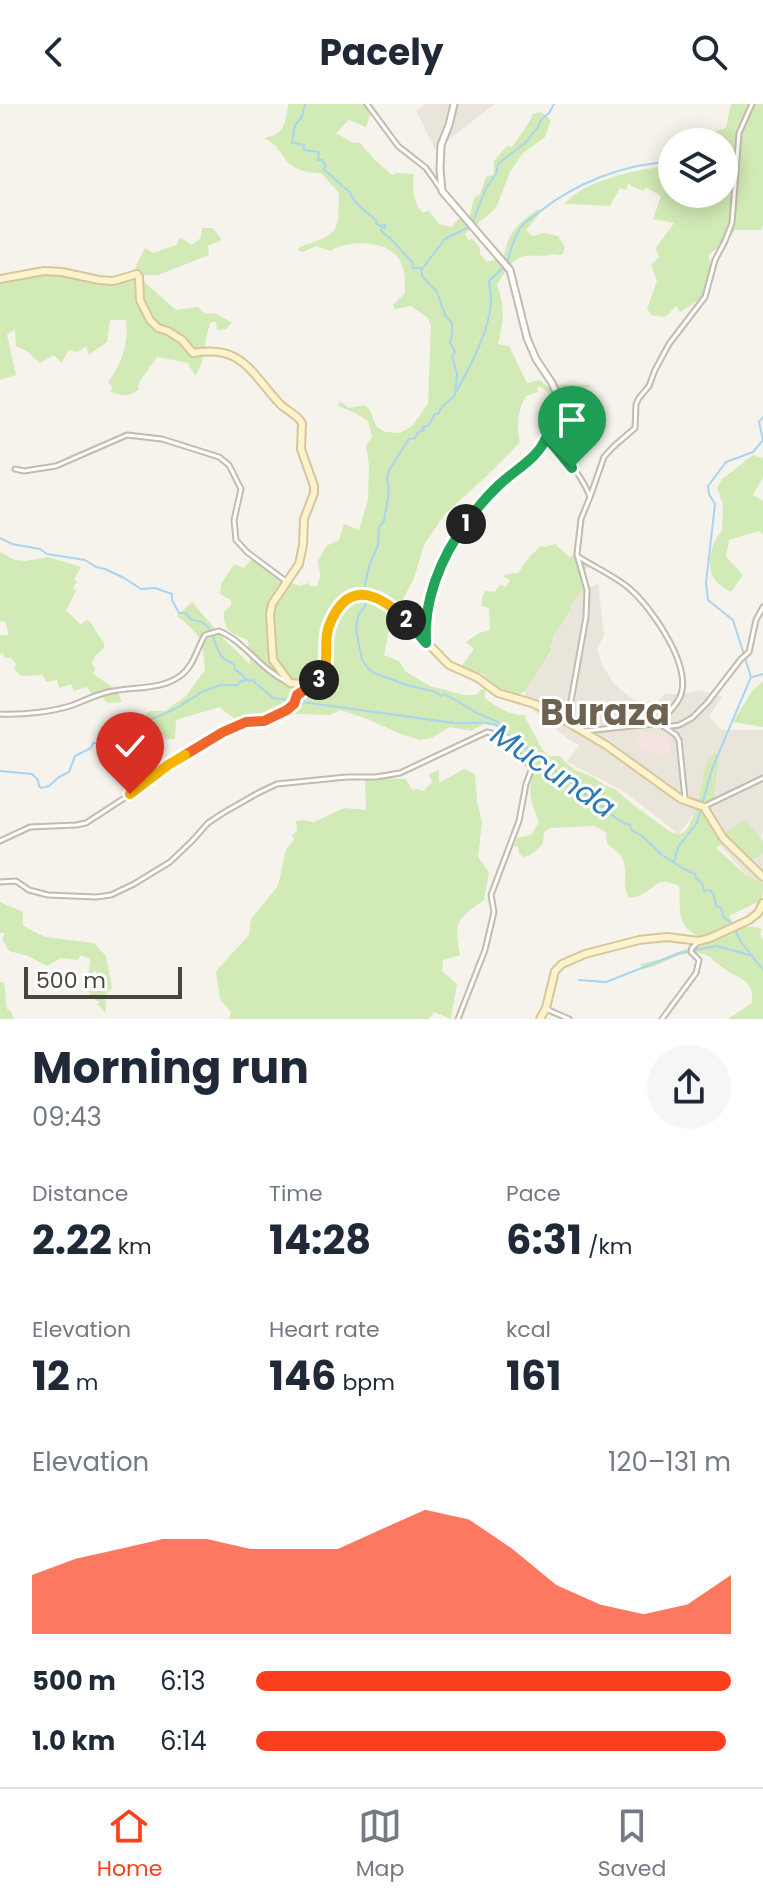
<!DOCTYPE html>
<html lang="en">
<head>
<meta charset="utf-8">
<style>
  :root { --surface:#fff; --page:#f6f6f7; --text:#1f2937; --muted:#747a83; --line:#e0e1e3; --accent:#fc3f1d }
  body { margin:0; font-family:Poppins,sans-serif; background:var(--page); color:var(--text); height:100vh; display:flex; flex-direction:column; font-size:30px; white-space:nowrap }
  * { box-sizing:border-box; margin:0 }
  p { font-size:26px; color:var(--muted) }
  .icon { flex:none; width:44px; height:44px; fill:none; stroke:currentColor; stroke-width:2; stroke-linecap:round; stroke-linejoin:round }
  .map { position:relative; height:915px; overflow:hidden }
  .drawer { display:flex; flex-direction:column; background:var(--surface); flex:1 }
  .drawer>* { flex:none }
  .controls { position:absolute; left:658px; top:24px; display:grid; gap:16px }
  .controls a { display:grid; place-items:center; width:80px; height:80px; border-radius:50%; background:var(--surface); box-shadow:0 4px 20px #0003; font-size:40px }
  .scale { position:absolute; left:24px; bottom:20px; width:158px; box-sizing:border-box; padding-left:8px; border:4px solid #4b4439; border-top:0; font-size:22px; line-height:28px; white-space:nowrap; color:#4b4439; -webkit-text-stroke:6px #fff; paint-order:stroke }
  .pin { position:absolute; display:grid; place-items:center; width:68px; height:68px; color:#fff; margin:-82px -34px; border-radius:50% 50% 50% 0; rotate:-45deg; box-shadow:0 0 8px #0007 }
  .pin .icon { rotate:45deg }
  .km { position:absolute; width:40px; height:40px; margin:-20px; border-radius:50%; background:#222; color:#fff; font-size:22px; line-height:40px; text-align:center }
  .round { display:grid; place-items:center; flex:none; width:84px; height:84px; border-radius:42px; background:var(--page) }
  .summary { display:flex; align-items:center; justify-content:space-between; height:136px; padding:0 32px }
  h1 { font-size:44px; font-weight:700; line-height:60px }
  .figures { display:grid; grid-template-columns:repeat(3,1fr); gap:12px; height:136px; padding:8px 32px }
  .figures div { display:grid; align-content:center }
  .figures b { font-size:40px; font-weight:700 }
  .figures small { font-size:22px; font-weight:400 }
  .figures p { font-size:22px }
  .chart { height:224px; padding:16px 32px }
  .chart p { display:flex; justify-content:space-between }
  .chart svg { width:100%; height:144px; margin-top:8px; fill:var(--accent); opacity:.7 }
  ul { padding:0 32px; list-style:none; font-size:26px }
  li { display:grid; grid-template-columns:128px 96px 1fr; align-items:center; height:60px }
  li i { height:20px; border-radius:10px; background:var(--accent) }
  header { display:flex; justify-content:space-between; align-items:center; height:104px; padding:0 32px; background:var(--surface); font-size:36px; font-weight:700 }
  .tab-bar { display:flex; justify-content:space-around; align-items:center; height:112px; border-top:2px solid var(--line); background:var(--surface); font-size:22px; color:var(--muted) }
  .tab-bar a { display:grid; justify-items:center; gap:4px }
  .tab-bar .on { color:var(--accent) }
  .map>svg:first-child { display:block }
  .residential { fill:#eae5da }
  .medical { fill:#f6e3e0 }
  .green { fill:#d2eab5 }
  .lines { fill:none; stroke-linecap:round; stroke-linejoin:round }
  .stream { stroke:#a9d4f2; stroke-width:2 }
  .minor-casing { stroke:#c2bbae; stroke-width:7 }
  .tertiary-casing { stroke:#c2bbae; stroke-width:9 }
  .secondary-casing { stroke:#d6c79b; stroke-width:10 }
  .minor { stroke:#fff; stroke-width:3 }
  .tertiary { stroke:#fff; stroke-width:5 }
  .secondary { stroke:#fff3cd; stroke-width:6 }
  .split-1-casing { stroke:#fff; stroke-width:16 }
  .split-2-casing { stroke:#fff; stroke-width:16 }
  .split-3-casing { stroke:#fff; stroke-width:16 }
  .split-4-casing { stroke:#fff; stroke-width:16 }
  .split-5-casing { stroke:#fff; stroke-width:16 }
  .split-1 { stroke:#22a559; stroke-width:10 }
  .split-2 { stroke:#22a559; stroke-width:10 }
  .split-3 { stroke:#f5b400; stroke-width:10 }
  .split-4 { stroke:#f0652b; stroke-width:10 }
  .split-5 { stroke:#f5b400; stroke-width:10 }
  .labels { text-anchor:middle; stroke-width:6; stroke-linejoin:round; paint-order:stroke }
  .water-label { font-size:30px; font-style:italic; fill:#2e7ab2; stroke:#fff }
  .district-label { font-size:36px; font-weight:bold; fill:#6e6250; stroke:#fff }
</style>
</head>
<body>
<header><svg class="icon" aria-label="back" viewBox="0 0 24 24"><path d="M15 5l-7 7 7 7"/></svg>Pacely<svg class="icon" aria-label="search" viewBox="0 0 24 24"><circle cx="10" cy="10" r="6"/><path d="M15 15l6 6"/></svg></header>
<div class="map">
<svg width="763" height="915" viewBox="0 0 763 915">
  <rect width="100%" height="100%" fill="#f6f3ec"/>
  <path class="residential" d="M426,0H495L435,46L416,6Z
    M598,479L604,532L597,544L602,561L615,581L634,596L658,598L664,590H684L700,586L722,593L709,612L721,626H763V729L761,732L763,736V789L693,711L679,730L622,686L567,658L579,641L567,634L523,598L526,586L535,571L553,545L550,540L554,538L555,527L568,513L576,492Z"/>
  <path class="medical" d="M639,626L651,631L669,634L671,647L668,648V652L643,645L637,640Z"/>
  <path class="green" d="M288,0H365L371,9L366,23L349,16L336,29L354,39L359,38L375,56L392,71L397,69L414,70C412,84 413,99 423,109L428,106L439,120L451,123L461,113L470,111L474,94L480,90L486,73L494,70V57L507,42L512,43C519,32 528,22 533,10L541,8L551,16L545,33L523,49L510,68L496,104L465,130L469,137L472,134L480,144V150L487,158L504,153C507,128 519,119 538,105L540,109L526,126L532,132L545,129L558,132L565,143L562,151L552,150C543,154 535,150 525,152C512,154 504,170 497,180C505,204 504,215 498,240L509,242L527,279L540,276L547,282C562,279 575,282 590,281L589,283L570,287L564,284L549,290L540,282L537,284L538,288L526,292C518,305 516,323 520,338L493,366L445,410L424,441L414,474L400,501L395,503L392,511L384,551L399,557L406,568L432,583C447,584 463,595 478,590L481,585H484L486,588L484,593C494,602 511,612 524,611L542,645L549,652H559L575,666L591,672L606,682L615,685L632,700L672,729L681,730L687,725L697,705L705,662L714,649L719,652L714,693L705,700L724,737L716,744L746,771L763,780L762,796L729,812L735,822C745,824 752,821 762,825L760,830L763,836V915H728L752,899C755,875 738,875 723,864C710,854 709,848 690,849C673,850 660,863 643,865L640,860L658,856L717,833L701,834C697,831 688,827 685,822C677,811 681,794 679,782C653,769 655,791 629,794C621,781 629,766 622,754C619,748 612,744 607,739L606,728L594,722L550,724L544,728L543,740L530,751L524,753L519,750L518,743L514,742L517,734L531,731L539,718C529,693 528,688 534,662L507,631L495,622L484,620L471,627L450,623L431,634L420,636L398,629L365,614L340,606L330,611L296,610L285,604L262,615L250,614L239,618L219,603L176,616L175,635H166L162,630L143,629L145,612L150,607H165L186,592L205,566C203,536 201,531 177,512L192,498L224,535L250,560L248,536C232,529 223,528 224,508L231,502V496L220,490L221,480L234,460L244,464L253,454L287,477L300,482L308,479L310,482H317L320,472L318,457L326,442L339,436L344,420L359,426L368,396L369,362L366,341L372,333L368,317L355,309L338,302L340,297L349,304L365,301L370,306L376,322L385,328L400,329L412,322L428,300L431,221L428,214L411,202L395,205L393,201L405,189C405,178 406,168 400,157C389,136 349,135 330,147L316,142L303,148L298,146L300,143C340,129 338,130 339,89L322,70C311,68 298,68 289,59C279,49 279,41 264,34C285,31 286,18 288,0Z
    M731,0H763V121L761,126H735L727,137L708,151C719,184 707,192 680,208L676,202L665,213L651,211L647,205L657,177L651,160L659,154L656,144L674,119L653,115L661,92L646,83L643,87L628,80L626,86L620,84L610,102L565,100C581,77 639,65 666,62L672,69V90H724V38H693L691,35L726,24Z
    M202,124H213L222,136L208,142L209,151L158,171H144L142,176L176,206L198,203L205,210L215,209L232,219L226,225L217,226L216,218H211C203,236 207,256 195,272L188,259L157,253L139,278L138,286C128,293 122,292 111,288L112,282L108,278C122,259 129,239 126,216H110L107,238L89,251L86,242L78,248L69,246L61,259L54,251L40,259L25,246L16,242L15,225L7,231L16,271L0,276V173L54,169L88,176L130,174L145,144L153,149L176,141L180,133L191,141L201,134Z
    M753,351L763,354V373L753,391L763,397V431L759,427L729,436L726,453L743,471L731,488C726,485 719,481 715,476C705,463 711,438 722,427L723,400L717,384L722,375Z
    M555,440L569,453L581,450L589,462L581,468L585,486C570,495 575,502 566,514C560,524 554,525 553,538L550,541L552,545L525,587L519,591L495,582L482,569L468,568L460,564L474,545L466,538L479,529L490,526L489,504L481,502L483,491L486,487L495,488L500,481L506,483L510,476L502,472L508,470L518,469L530,452L541,442L545,443Z
    M0,448L15,456L26,457L48,453L81,463L74,476L77,477L73,484L76,487L66,506L81,521L87,515C95,522 96,530 104,538V544L95,552L92,559L95,565L93,570L117,586L122,598L107,599L101,590L93,592L87,583L74,587L71,580L59,584L57,576L46,578L43,571L21,572L14,565L16,560L11,554H4L3,549L0,550V531H8L6,518L0,517Z
    M763,577V623L733,618L752,587Z
    M464,665L475,670L477,698L482,718L478,753L489,768L484,796C456,815 454,818 460,851L443,856L442,867L457,880L451,915L434,908L429,915H229L231,908L220,895L216,867L249,831L251,815L278,782L286,745L294,736L292,731L297,727L296,717L302,716L314,718L344,704L366,706L365,673L406,675L412,686L417,685L423,687L432,678L429,670L439,666V679Z
    M745,716L763,738V748L751,757L723,731Z
    M0,798L23,808V822L45,833L94,839L106,852L112,884L105,891L106,909L97,900L100,898L92,894L88,885L99,877L95,866L88,874L90,855L81,851L78,856L61,854L47,862L28,852L9,847L2,835L5,829H0Z
    M0,878H4L7,905L11,907L14,915H0Z"/>
  <g class="lines">
    <path class="stream" d="M305,0L302,13L295,21L292,39L304,41V46L319,48L318,56H322L326,62L324,64V66C334,73 340,81 350,88C352,98 368,109 376,116V119L380,122L385,121V124H382L381,127C393,135 401,147 412,158L413,164H421L422,172L437,188L445,211L452,219V232L450,238L455,248L452,252L457,270L455,291L442,303L438,310H435L429,321L422,324L424,326L418,328L415,334L409,335L389,366L387,374L389,387L384,417L379,423L378,441L369,462L363,491
      M473,118L486,84L496,70L498,60L526,38L538,23L540,17L549,9L554,0
      M507,159C511,147 513,135 520,124C525,117 533,113 539,108C576,79 625,59 672,58
      M422,165L445,135L469,123
      M456,288C470,263 490,226 491,197C491,190 490,184 489,177L503,164
      M0,434L12,440L40,445L47,450L85,456L96,463L105,465L124,474L141,485L155,484L172,490V496L179,509H185L192,516C217,517 211,542 223,554C224,555 234,560 234,561L235,566C242,568 243,574 249,577L252,576L273,594L454,619C466,620 483,617 493,620C500,622 497,623 503,627C517,637 531,649 544,659C559,670 576,679 588,693C603,701 614,717 630,721L632,726L642,732L662,751L684,765L695,770L696,774L702,779L704,787L710,786L714,791L716,802L721,804L723,812L732,820
      M366,496L365,502L358,512L356,525L362,556L368,564L374,569L407,581L436,588L440,592L445,590L477,609L498,618L502,624
      M753,573L763,570
      M0,667L32,670L38,676L39,682L41,684L49,682L59,673L69,668L75,652L91,644L93,639L122,637L128,630H137V621C151,615 167,610 180,602C187,598 190,594 197,592L199,589L220,581H238L241,577L246,576
      M674,758L678,743L697,719L712,665L751,573L733,516L708,496L706,479L715,400L709,390L708,382L726,358L753,348L763,336L759,318L763,313
      M735,826L741,838L763,866
      M579,876L606,878L680,849L716,842L750,851"/>
    <g class="minor-casing">
      <path id="minor" d="M367,0L398,42L426,64L440,84
        M546,334C562,349 582,371 590,393L581,415L577,450L587,486L586,513L571,597L565,617
        M15,365L24,367L56,362L127,331L162,335L219,353L229,361L241,385L234,416L236,436L247,448L287,478
        M590,393L604,353L613,343L635,324L636,300L639,294L649,282L655,266L669,240L705,193L715,156L725,137L732,119L739,29L752,0
        M577,452C594,463 615,472 630,485C652,504 695,565 679,595C674,604 665,611 660,620
        M0,610C23,611 52,608 73,601C85,596 96,591 108,588C131,582 160,587 180,572C194,562 196,546 205,531L219,527C244,537 260,565 287,578
        M664,623L679,621L692,614L707,599L741,555L749,548L756,516L763,503
        M666,624L676,631L679,636L685,694
        M584,627C609,625 634,621 660,620
        M705,702L763,674
        M0,737L30,723L76,721L86,719L143,682L168,661L219,630L246,618L264,617L287,606L294,600L297,591L309,583
        M0,778L16,777L29,786L48,791L96,793L111,791L134,780L170,758L192,737L208,719L223,709L258,689L277,680L347,673H376L400,669L487,628L499,631L532,664L526,680L519,717L491,791L494,808L485,846L458,915
        M546,905L569,915
        M662,915L696,869L699,856L691,848L692,844L699,837"/>
    </g>
    <g class="tertiary-casing">
      <path id="tertiary" d="M426,538C422,482 460,416 500,379C514,366 530,356 542,342L545,337L555,300L556,288L552,279L536,255L527,234L510,166L442,87L440,65L441,41L449,21L454,0"/>
    </g>
    <g class="secondary-casing">
      <path id="secondary" d="M0,175L44,167L62,168L99,176L113,177L137,170L139,173L140,196L150,216L158,224L168,227L182,236L193,249C242,241 249,266 279,299C286,307 296,309 302,319L301,345L314,382V389L304,415L303,441L299,460L272,500L270,510L273,556L290,579L311,581L320,575L326,563L328,524L343,497L348,493L356,491L375,494L399,510L449,561L478,574L498,589L535,600L557,612L606,641L681,695L704,703L723,734L763,773
        M540,915L546,904L555,867L562,860L585,850L639,836L667,833L699,837L710,834L749,816L758,809L763,799"/>
    </g>
    <use href="#minor" class="minor"/>
    <use href="#tertiary" class="tertiary"/>
    <use href="#secondary" class="secondary"/>
  </g>
  <g class="lines">
    <g class="split-1-casing">
      <path id="split-1" d="M466,420C476,405 487,392 500,380C515,366 538,354 546,334L554,342L572,364"/>
    </g>
    <g class="split-2-casing">
      <path id="split-2" d="M406,516L426,539C423,498 441,452 466,420"/>
    </g>
    <g class="split-3-casing">
      <path id="split-3" d="M319,576C332,555 322,541 329,522C347,475 378,488 406,516"/>
    </g>
    <g class="split-4-casing">
      <path id="split-4" d="M185,651L223,628L246,618L264,617L287,606L294,600L297,591L319,576"/>
    </g>
    <g class="split-5-casing">
      <path id="split-5" d="M130,690L168,661L185,651"/>
    </g>
    <use href="#split-1" class="split-1"/>
    <use href="#split-2" class="split-2"/>
    <use href="#split-3" class="split-3"/>
    <use href="#split-4" class="split-4"/>
    <use href="#split-5" class="split-5"/>
  </g>
  <g class="labels">
    <g class="water-label">
      <text transform="translate(553 667) rotate(34)" y="10">Mucunda</text>
    </g>
    <g class="district-label">
      <text x="605" y="621">Buraza</text>
    </g>
  </g>
</svg>
<div class="controls">
<a><svg class="icon" aria-label="layers" viewBox="0 0 24 24"><path d="M12 4l9 5-9 5-9-5zM3 14l9 5 9-5"/></svg></a>
</div>
<div class="scale">500 m</div>
<div class="pin" style="left:572px;top:364px;background:#1e9e55"><svg class="icon" aria-label="arrive" viewBox="0 0 24 24"><path d="M6 21V4h12l-3 4 3 4H6"/></svg></div>
<div class="pin" style="left:130px;top:690px;background:#d93025"><svg class="icon" aria-label="check" viewBox="0 0 24 24"><path d="M5 12l5 5 9-10"/></svg></div>
<b class="km" style="left:466px;top:420px">1</b>
<b class="km" style="left:406px;top:516px">2</b>
<b class="km" style="left:319px;top:576px">3</b>
</div>
<section class="drawer">
<div class="summary"><div><h1>Morning run</h1><p>09:43</p></div><a class="round"><svg class="icon" aria-label="share" viewBox="0 0 24 24"><path d="M12 15V3M7 8l5-5 5 5M5 13v7h14v-7"/></svg></a></div>
<div class="figures">
<div><p>Distance</p><b>2.22<small> km</small></b></div>
<div><p>Time</p><b>14:28</b></div>
<div><p>Pace</p><b>6:31<small> /km</small></b></div>
</div>
<div class="figures">
<div><p>Elevation</p><b>12<small> m</small></b></div>
<div><p>Heart rate</p><b>146<small> bpm</small></b></div>
<div><p>kcal</p><b>161</b></div>
</div>
<div class="chart"><p><span>Elevation</span>120–131 m</p>
<svg viewBox="0 0 160 44" preserveAspectRatio="none"><path d="M0 44V26L10 21L20 18L30 15L40 15L50 18L60 18L70 18L80 12L90 6L100 9L110 18L120 29L130 35L140 38L150 35L160 26V44z"/></svg>
</div>
<ul>
<li><b>500 m</b>6:13<i style="width:100%"></i></li>
<li><b>1.0 km</b>6:14<i style="width:99%"></i></li>
</ul>
</section>
<nav class="tab-bar">
<a class="on"><svg class="icon" aria-label="home" viewBox="0 0 24 24"><path d="M3 11l9-7 9 7M6 9v11h12V9"/></svg>Home</a>
<a><svg class="icon" aria-label="map" viewBox="0 0 24 24"><path d="M3 6l6-2 6 2 6-2v14l-6 2-6-2-6 2zM9 4v14M15 6v14"/></svg>Map</a>
<a><svg class="icon" aria-label="saved" viewBox="0 0 24 24"><path d="M7 4h10v16l-5-4-5 4z"/></svg>Saved</a>
</nav>
</body>
</html>
